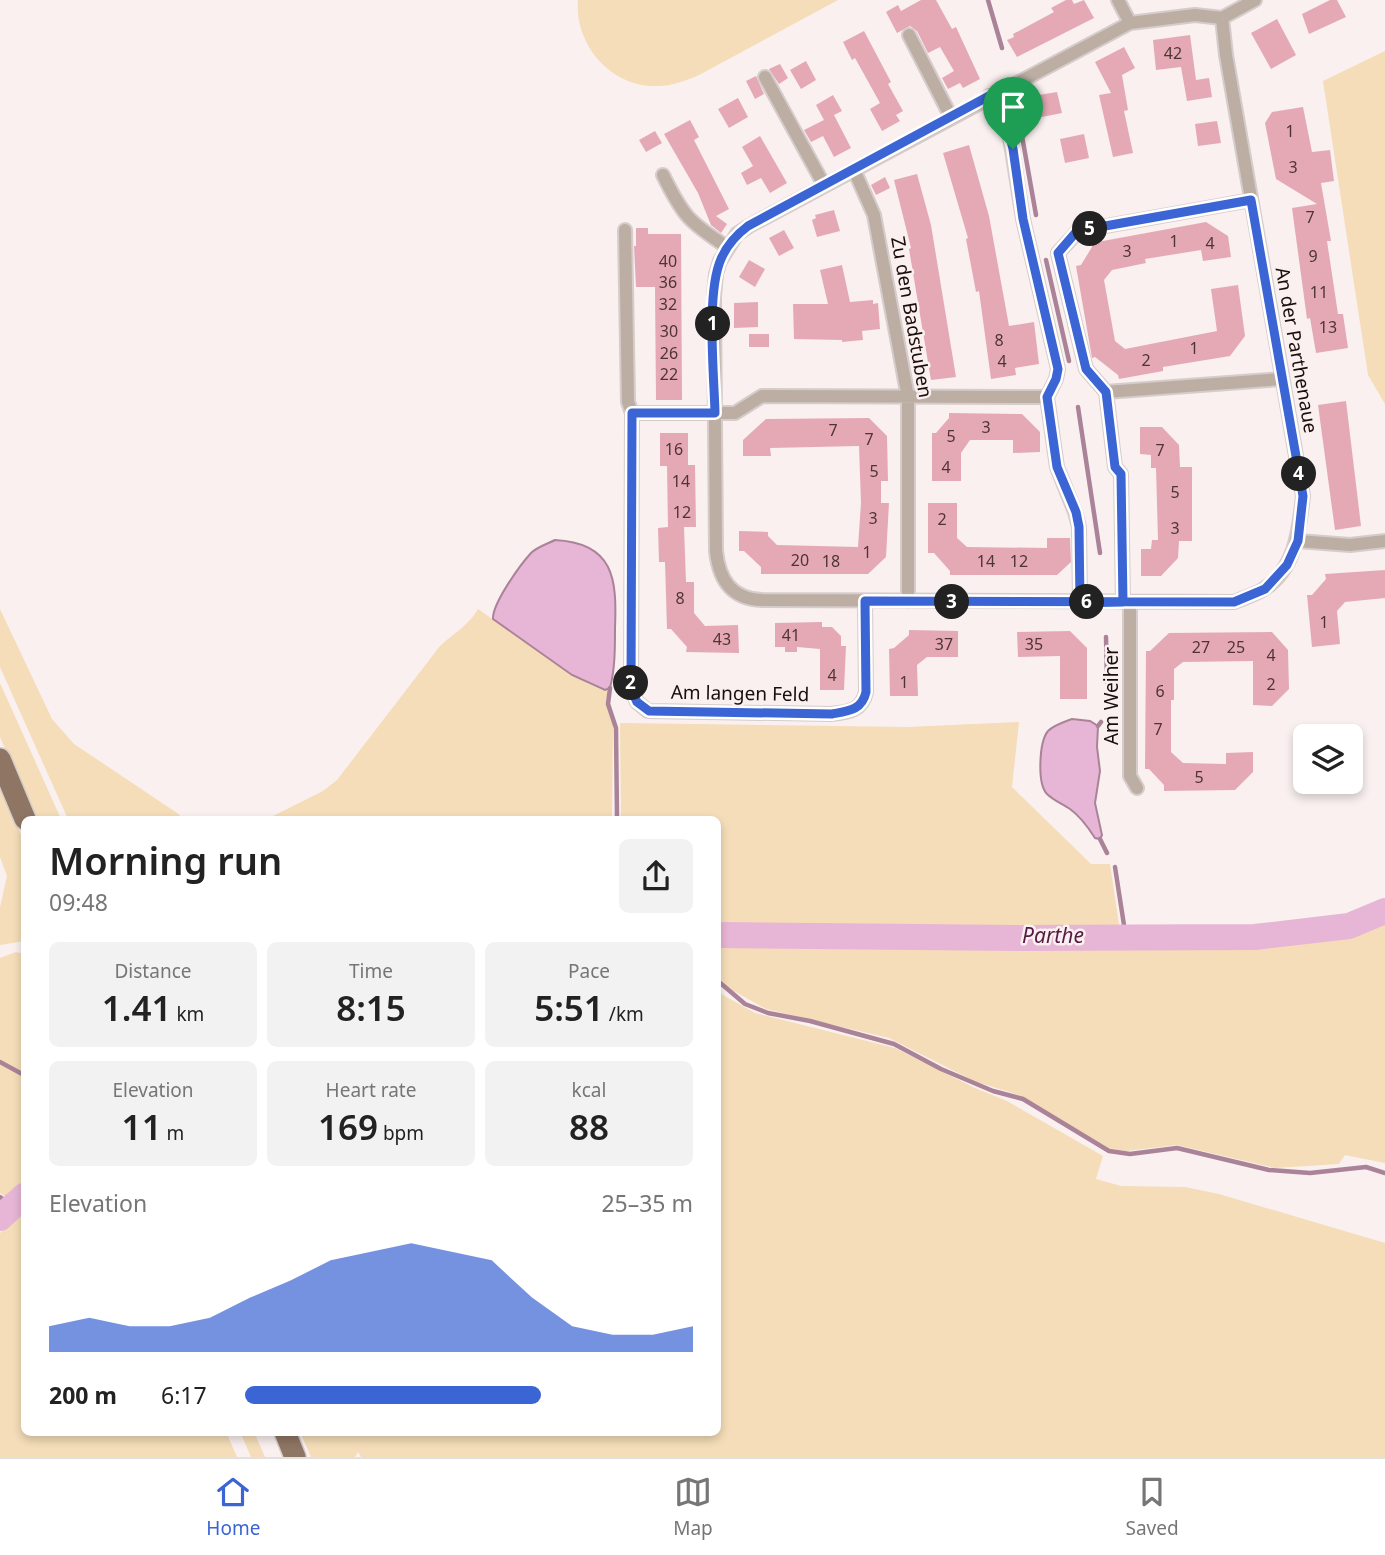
<!DOCTYPE html>
<html lang="en">
<head>
<meta charset="utf-8">
<style>
  :root { --surface:#fff; --page:#f2f2f2; --text:#222; --muted:#767676; --line:#e0e0e0; --accent:#3b64d5 }
  body { margin:0; font-family:"Noto Sans",sans-serif; background:var(--page); color:var(--text); height:100vh; display:flex; flex-direction:column; font-size:26px; white-space:nowrap }
  * { box-sizing:border-box; margin:0 }
  p { font-size:23px; color:var(--muted) }
  .icon { flex:none; width:38px; height:38px; fill:none; stroke:currentColor; stroke-width:2; stroke-linecap:round; stroke-linejoin:round }
  .map { position:relative; flex:1; overflow:hidden }
  .drawer { position:absolute; left:21px; top:816px; width:700px; height:620px; display:flex; flex-direction:column; background:var(--surface); border-radius:10px; box-shadow:0 4px 10px #0003 }
  .drawer>* { flex:none }
  .fabs { position:absolute; left:1293px; top:724px; display:grid; gap:14px }
  .fabs a { display:grid; place-items:center; width:70px; height:70px; border-radius:10px; background:var(--surface); box-shadow:0 4px 10px #0003; font-size:35px }
  .pin { position:absolute; display:grid; place-items:center; width:60px; height:60px; color:#fff; margin:-72px -30px; border-radius:50% 50% 50% 0; rotate:-45deg; box-shadow:0 0 7px #0007 }
  .pin .icon { rotate:45deg }
  .km { position:absolute; width:35px; height:35px; margin:-18px; border-radius:50%; background:#222; color:#fff; font-size:19px; line-height:35px; text-align:center }
  .round { display:grid; place-items:center; flex:none; width:74px; height:74px; border-radius:10px; background:var(--page) }
  .overview { display:flex; align-items:center; justify-content:space-between; height:119px; padding:0 28px }
  h1 { font-size:38px; font-weight:600; line-height:52px }
  .figures { display:grid; grid-template-columns:repeat(3,1fr); gap:10px; height:119px; padding:7px 28px }
  .figures div { display:grid; align-content:center; border-radius:10px; background:var(--page); text-align:center }
  .figures b { font-size:35px; font-weight:600 }
  .figures small { font-size:19px; font-weight:400 }
  .figures p { font-size:19px }
  .chart { height:196px; padding:14px 28px }
  .chart p { display:flex; justify-content:space-between }
  .chart svg { width:100%; height:126px; margin-top:7px; fill:var(--accent); opacity:.7 }
  ul { padding:0 28px; list-style:none; font-size:23px }
  li { display:grid; grid-template-columns:112px 84px 1fr; align-items:center; height:52px }
  li i { height:18px; border-radius:9px; background:var(--accent) }
  .dock { display:flex; justify-content:space-around; align-items:center; height:98px; border-top:2px solid var(--line); background:var(--surface); font-size:19px; color:var(--muted) }
  .dock a { display:grid; justify-items:center; gap:4px }
  .dock .current { color:var(--accent) }
  .map>svg:first-child { display:block }
  .green { fill:#f4ddb8 }
  .water { fill:#e7b5d5; stroke:#aa8398; stroke-width:2 }
  .lines { fill:none; stroke-linecap:round; stroke-linejoin:round }
  .stream { stroke:#aa8398; stroke-width:4.5 }
  .river { stroke:#e7b5d5; stroke-width:26 }
  .building { fill:#e5a9b6 }
  .minor-casing { stroke:#d5cccb; stroke-width:16 }
  .primary-casing { stroke:#d5cccb; stroke-width:24 }
  .minor { stroke:#bdaea4; stroke-width:12 }
  .primary { stroke:#8f7563; stroke-width:21 }
  .route-casing { stroke:#fff; stroke-width:14 }
  .route { stroke:#3b64d5; stroke-width:9 }
  .labels { text-anchor:middle; stroke-width:5; stroke-linejoin:round; paint-order:stroke }
  .number-label { font-size:16px; fill:#4e3436 }
  .street-label { font-size:19px; fill:#1b0d0b; stroke:#f9f0ef }
  .water-label { font-size:21px; font-style:italic; fill:#551b45; stroke:#f9f0ef }
</style>
</head>
<body>
<div class="map">
<svg width="1385" height="1457" viewBox="0 0 1385 1457">
  <rect width="100%" height="100%" fill="#f9f0ef"/>
  <path class="green" d="M578,0H838L699,75C685,81 672,86 657,86C611,88 574,44 578,0Z
    M1385,51V404L1368,375L1323,81Z
    M0,609L52,719L74,744L180,815L176,819H68L0,667Z
    M478,609L572,675L602,690H607L608,710L613,725L612,819H267L323,791L337,780L440,646C454,633 469,625 478,609Z
    M0,683L61,819H35L0,737Z
    M1019,722L1012,787L1091,864H1110L1120,931L718,928V819H621L620,723L908,727Z
    M0,784L24,842V941L0,945V907L7,876L0,857Z
    M1385,914V1163L1345,1155L1339,1164L1275,1168L1177,1145L1126,1151L1110,1149L1019,1095L974,1081L889,1038L766,1009L732,990L718,977V939C822,940 927,942 1032,944C1139,947 1287,960 1385,914Z
    M16,952L24,954V1185L9,1199L0,1193V958Z
    M718,989L723,995L755,1013L895,1048L975,1088L1007,1101L1103,1156L1096,1179L1121,1186L1185,1187L1219,1194L1385,1243V1457H361L358,1452L355,1457H311L300,1432H718Z
    M24,1210V1432H226L237,1457H0V1233Z
    M240,1432H254L265,1457H251Z"/>
  <path class="water" d="M555,540C614,543 617,579 615,628C615,649 615,669 610,688L605,690L572,675L493,619C492,604 520,565 531,553C537,547 547,544 555,540Z
    M1072,719L1090,721L1098,726L1097,747L1100,771L1095,803L1102,835L1100,839L1095,838C1088,827 1081,817 1070,809C1063,804 1054,801 1047,794C1037,784 1039,742 1048,731C1054,725 1064,722 1072,719Z"/>
  <g class="lines">
    <path class="stream" d="M988,0L1002,48
      M1019,119L1036,215
      M1046,260L1069,361
      M1078,407L1100,553
      M1106,637L1107,682
      M610,688L608,704L616,728L617,819
      M1098,726L1101,722
      M1100,839L1107,853
      M1115,867L1126,938
      M718,981L745,1004L768,1013L810,1021L894,1044L941,1069L993,1091L1023,1099L1109,1151L1130,1154L1177,1148L1269,1170L1310,1173L1366,1167L1385,1173
      M0,1062L24,1075
      M0,1197L13,1206"/>
    <path class="river" d="M718,935L1020,938L1255,937L1349,926L1385,911
      M0,1218L24,1196"/>
  </g>
  <path class="building" d="M921,0H936L952,29L956,27L980,79L963,88L960,83L948,89L942,78L954,71L940,47L928,53L917,31L910,26L897,33L886,12L898,5L901,11Z
    M1066,0H1072L1074,4L1084,0L1094,18L1017,57L1007,40L1014,37L1013,34L1054,12L1051,8Z
    M1330,0H1337L1346,17L1309,34L1302,14Z
    M1277,19L1296,55L1271,69L1251,33Z
    M864,31L891,82L888,84L903,111L896,115L900,121L882,131L870,109L880,103L855,58L852,60L843,42Z
    M1190,35L1196,80L1209,78L1212,97L1187,101L1181,67L1156,70L1153,40Z
    M1124,47L1135,68L1122,75L1128,110L1124,111L1133,153L1113,157L1099,95L1111,93L1095,62Z
    M806,61L816,80L801,89L790,70Z
    M780,64L788,78L779,84L769,69Z
    M756,76L764,94L755,99L746,81Z
    M1057,92L1062,113L1037,118L1033,96Z
    M833,95L842,111L834,115L851,148L834,157L823,136L811,142L804,130L824,120L816,105Z
    M738,98L748,117L729,128L718,109Z
    M1303,107L1312,152L1330,150L1334,181L1321,183L1331,241H1327L1338,314H1343L1348,348L1316,353L1310,318L1307,319L1292,208L1317,204L1276,179L1265,123L1272,112Z
    M690,120L699,137L694,140L729,209L716,216L727,224L721,233L711,225L698,193L664,134Z
    M1217,121L1221,143L1198,146L1195,124Z
    M655,131L662,143L646,152L639,140Z
    M1084,134L1089,158L1065,163L1060,139Z
    M760,136L787,183L770,193L761,178L747,185L741,173L753,166L742,147Z
    M969,145L989,216L1009,326L1034,322L1039,364L1015,368L1016,375L991,379L979,291L976,292L966,239L968,238L943,153Z
    M917,174L931,225L956,377L931,380L909,249L911,248L894,180Z
    M885,177L890,188L876,195L871,185Z
    M834,210L840,231L817,237L812,220L816,218L815,215Z
    M1206,222L1228,236L1231,257L1203,261L1201,250L1145,259L1146,263L1112,270L1104,280L1115,341L1125,349L1217,331L1211,289L1238,285L1245,336L1230,356L1163,367V371L1119,379L1118,375L1095,357L1092,358L1076,266L1081,265L1092,247V243Z
    M636,228H648V234H681L682,400H656L655,287H636L634,246H636Z
    M784,230L794,248L779,256L769,238Z
    M749,260L765,269L755,287L739,277Z
    M842,265L850,302L873,300V304L878,303L880,329L862,331L863,340L842,342V340L794,339L793,304H828L820,270Z
    M758,302V327L734,328V303Z
    M749,334H769V347H749Z
    M1346,401L1361,526L1335,530L1318,405Z
    M949,413L1022,414L1040,432V452L1013,453V440H970L961,453V481H932V433H936L949,418Z
    M869,418L887,436L888,481H881V503H889L886,557L868,574H761V567L744,551H739V531L768,532V536L777,545L858,547L861,503L859,446L770,448L771,456H743V440L766,419Z
    M1140,427H1162L1179,445L1180,467H1192V541H1179L1178,558L1161,576H1141V549H1151L1152,540H1158L1156,468H1151V455L1140,454Z
    M660,433H688V465H695L696,527H684L686,582H694V613L705,626L738,625L739,653L686,652L687,647L671,629H667L665,562H659L658,528L668,527L667,466H660Z
    M928,503H957V538L967,547L1047,548V538H1070L1071,562L1057,575H950V571L934,553H928Z
    M1385,570V598L1345,602L1337,611L1340,644L1312,647L1307,595H1312L1326,579L1325,574Z
    M822,622V627H832L841,636V646H846L844,690H820V649L797,647V652H785V647H775V623Z
    M909,630L958,631V657H927L917,665L918,696H890L889,649L894,648L909,635Z
    M1070,631L1087,648V699H1060V656L1018,657L1017,632Z
    M1272,632L1288,650L1289,689L1272,706L1253,705V661L1183,662L1174,669V700H1171V752L1183,763L1226,764V753L1253,752V772L1235,790L1164,791V785L1149,769H1145L1146,651H1150L1169,633Z"/>
  <g class="lines">
    <g class="minor-casing">
      <path id="minor" d="M1118,0L1130,23
        M1222,18L1226,55L1303,496C1299,530 1296,568 1264,589C1256,594 1244,598 1234,602L762,600C731,599 719,579 716,551L714,296L716,274L720,261L737,234L749,226L1130,23L1195,15L1222,18L1255,0
        M909,35L951,117
        M765,77L824,185
        M989,96L1010,137L1023,219L1058,369L1056,379L1047,397L1057,467L1075,512L1079,527L1080,602
        M854,170L874,215L908,397V601
        M663,175C683,216 689,222 727,247
        M625,230L628,402L632,413
        M1106,392L1281,379
        M1298,541L1350,545L1385,541
        M865,601L866,692C862,711 848,712 831,714L648,711L637,702L631,689L632,413H735L762,396L1047,397
        M1123,602L1121,474L1115,467L1106,392L1086,369L1058,253L1078,231L1251,200
        M1130,602V776L1137,788"/>
    </g>
    <g class="primary-casing">
      <path id="primary" d="M0,759L25,819
        M285,1432L295,1457"/>
    </g>
    <use href="#minor" class="minor"/>
    <use href="#primary" class="primary"/>
  </g>
  <g class="lines">
    <g class="route-casing">
      <path id="route" d="M1013,149L1010,137L989,96L748,226C736,235 727,245 721,259C706,293 714,374 715,413H632L631,689L637,702L649,711L832,714C849,711 862,710 866,692L865,601L1234,602L1265,589L1287,565L1298,541L1303,496L1251,200L1077,231L1058,253L1086,369L1106,392L1115,467L1121,474L1123,602L1080,603L1079,527L1076,512L1057,467L1047,397L1056,379L1058,369L1023,219L1013,149"/>
    </g>
    <use href="#route" class="route"/>
  </g>
  <g class="labels">
    <g class="number-label">
      <text x="1173" y="59">42</text>
      <text x="1290" y="137">1</text>
      <text x="1293" y="173">3</text>
      <text x="1310" y="223">7</text>
      <text x="1174" y="247">1</text>
      <text x="1210" y="249">4</text>
      <text x="1127" y="257">3</text>
      <text x="1313" y="262">9</text>
      <text x="668" y="267">40</text>
      <text x="668" y="288">36</text>
      <text x="1319" y="298">11</text>
      <text x="668" y="310">32</text>
      <text x="1328" y="333">13</text>
      <text x="669" y="337">30</text>
      <text x="999" y="346">8</text>
      <text x="1194" y="354">1</text>
      <text x="669" y="359">26</text>
      <text x="1146" y="366">2</text>
      <text x="1002" y="367">4</text>
      <text x="669" y="380">22</text>
      <text x="986" y="433">3</text>
      <text x="833" y="436">7</text>
      <text x="951" y="442">5</text>
      <text x="869" y="445">7</text>
      <text x="674" y="455">16</text>
      <text x="1160" y="456">7</text>
      <text x="946" y="473">4</text>
      <text x="874" y="477">5</text>
      <text x="681" y="487">14</text>
      <text x="1175" y="498">5</text>
      <text x="682" y="518">12</text>
      <text x="873" y="524">3</text>
      <text x="942" y="525">2</text>
      <text x="1175" y="534">3</text>
      <text x="867" y="558">1</text>
      <text x="800" y="566">20</text>
      <text x="831" y="567">18</text>
      <text x="986" y="567">14</text>
      <text x="1019" y="567">12</text>
      <text x="680" y="604">8</text>
      <text x="1324" y="628">1</text>
      <text x="791" y="641">41</text>
      <text x="722" y="645">43</text>
      <text x="944" y="650">37</text>
      <text x="1034" y="650">35</text>
      <text x="1201" y="653">27</text>
      <text x="1236" y="653">25</text>
      <text x="1271" y="661">4</text>
      <text x="832" y="681">4</text>
      <text x="904" y="688">1</text>
      <text x="1271" y="690">2</text>
      <text x="1160" y="697">6</text>
      <text x="1158" y="735">7</text>
      <text x="1199" y="783">5</text>
    </g>
    <g class="street-label">
      <text transform="translate(912 317) rotate(80)" y="7">Zu den Badstuben</text>
      <text transform="translate(1297 350) rotate(80)" y="7">An der Parthenaue</text>
      <text transform="translate(740 693) rotate(1)" y="7">Am langen Feld</text>
      <text transform="translate(1111 696) rotate(-90)" y="7">Am Weiher</text>
    </g>
    <g class="water-label">
      <text x="1053" y="943">Parthe</text>
    </g>
  </g>
</svg>
<div class="fabs">
<a><svg class="icon" aria-label="layers" viewBox="0 0 24 24"><path d="M12 4l9 5-9 5-9-5zM3 14l9 5 9-5"/></svg></a>
</div>
<div class="pin" style="left:1013px;top:149px;background:#1e9e55"><svg class="icon" aria-label="arrive" viewBox="0 0 24 24"><path d="M6 21V4h12l-3 4 3 4H6"/></svg></div>
<b class="km" style="left:713px;top:324px">1</b>
<b class="km" style="left:631px;top:683px">2</b>
<b class="km" style="left:952px;top:602px">3</b>
<b class="km" style="left:1299px;top:474px">4</b>
<b class="km" style="left:1090px;top:229px">5</b>
<b class="km" style="left:1087px;top:602px">6</b>
<section class="drawer">
<div class="overview"><div><h1>Morning run</h1><p>09:48</p></div><a class="round"><svg class="icon" aria-label="share" viewBox="0 0 24 24"><path d="M12 15V3M7 8l5-5 5 5M5 13v7h14v-7"/></svg></a></div>
<div class="figures">
<div><p>Distance</p><b>1.41<small> km</small></b></div>
<div><p>Time</p><b>8:15</b></div>
<div><p>Pace</p><b>5:51<small> /km</small></b></div>
</div>
<div class="figures">
<div><p>Elevation</p><b>11<small> m</small></b></div>
<div><p>Heart rate</p><b>169<small> bpm</small></b></div>
<div><p>kcal</p><b>88</b></div>
</div>
<div class="chart"><p><span>Elevation</span>25–35 m</p>
<svg viewBox="0 0 160 44" preserveAspectRatio="none"><path d="M0 44V35L10 32L20 35L30 35L40 32L50 25L60 19L70 12L80 9L90 6L100 9L110 12L120 25L130 35L140 38L150 38L160 35V44z"/></svg>
</div>
<ul>
<li><b>200 m</b>6:17<i style="width:66%"></i></li>
</ul>
</section>
</div>
<nav class="dock">
<a class="current"><svg class="icon" aria-label="home" viewBox="0 0 24 24"><path d="M3 11l9-7 9 7M6 9v11h12V9"/></svg>Home</a>
<a><svg class="icon" aria-label="map" viewBox="0 0 24 24"><path d="M3 6l6-2 6 2 6-2v14l-6 2-6-2-6 2zM9 4v14M15 6v14"/></svg>Map</a>
<a><svg class="icon" aria-label="saved" viewBox="0 0 24 24"><path d="M7 4h10v16l-5-4-5 4z"/></svg>Saved</a>
</nav>
</body>
</html>
